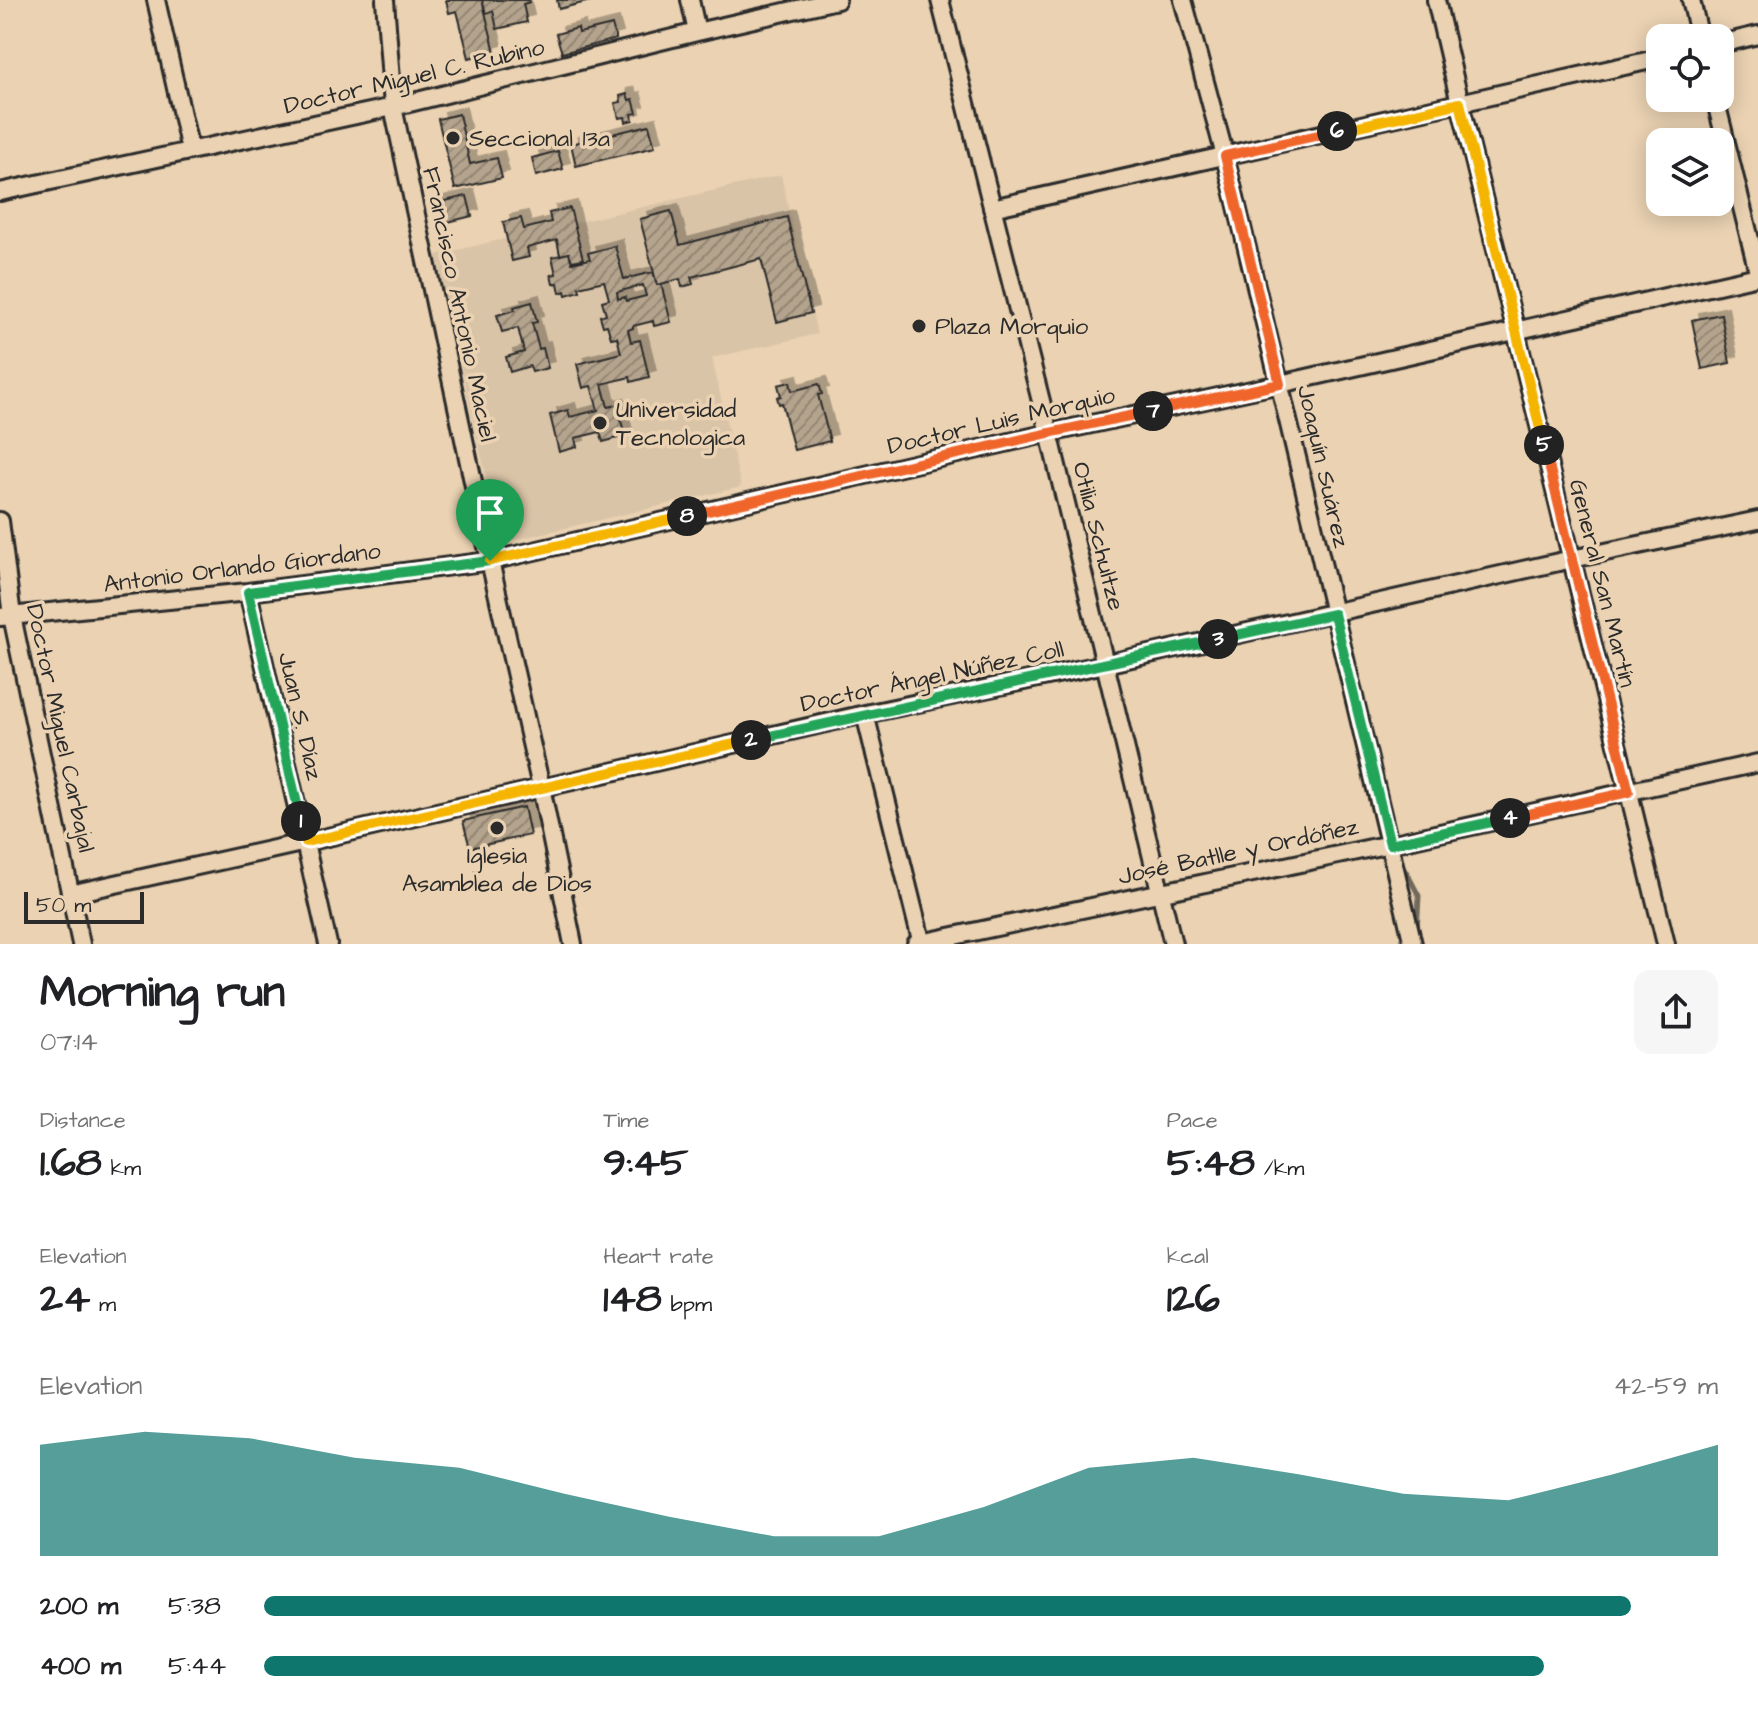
<!DOCTYPE html>
<html lang="en">
<head>
<meta charset="utf-8">
<style>
  :root { --surface:#fff; --page:#f6f6f6; --text:#202124; --muted:#757577; --accent:#0f766e }
  body { margin:0; font-family:"Architects Daughter",sans-serif; background:var(--page); color:var(--text); height:100vh; display:flex; flex-direction:column; font-size:30px; white-space:nowrap }
  * { box-sizing:border-box; margin:0 }
  p { font-size:26px; color:var(--muted) }
  .icon { flex:none; width:44px; height:44px; fill:none; stroke:currentColor; stroke-width:2; stroke-linecap:round; stroke-linejoin:round }
  .map { position:relative; height:944px; overflow:hidden }
  .side { display:flex; flex-direction:column; background:var(--surface); flex:1 }
  .side>* { flex:none }
  .controls { position:absolute; left:1646px; top:24px; display:grid; gap:16px }
  .controls a { display:grid; place-items:center; width:88px; height:88px; border-radius:16px; background:var(--surface); box-shadow:0 4px 20px #0003; font-size:40px }
  .scale { position:absolute; left:24px; bottom:20px; width:120px; box-sizing:border-box; padding-left:8px; border:4px solid #2b2b2b; border-top:0; font-size:22px; line-height:28px; white-space:nowrap; color:#2b2b2b; -webkit-text-stroke:6px #ead2b2; paint-order:stroke }
  .pin { position:absolute; display:grid; place-items:center; width:68px; height:68px; color:#fff; margin:-82px -34px; border-radius:50% 50% 50% 0; rotate:-45deg; box-shadow:0 0 8px #0007 }
  .pin .icon { rotate:45deg }
  .km { position:absolute; width:40px; height:40px; margin:-20px; border-radius:50%; background:#222; color:#fff; font-size:22px; line-height:40px; text-align:center }
  .round { display:grid; place-items:center; flex:none; width:84px; height:84px; border-radius:16px; background:var(--page) }
  .overview { display:flex; align-items:center; justify-content:space-between; height:136px; padding:0 40px }
  h1 { font-size:44px; font-weight:800; line-height:60px }
  .metrics { display:grid; grid-template-columns:repeat(3,1fr); gap:12px; height:136px; padding:8px 40px }
  .metrics div { display:grid; align-content:center }
  .metrics b { font-size:40px; font-weight:800 }
  .metrics small { font-size:22px; font-weight:400 }
  .metrics p { font-size:22px }
  .chart { height:224px; padding:16px 40px }
  .chart p { display:flex; justify-content:space-between }
  .chart svg { width:100%; height:144px; margin-top:8px; fill:var(--accent); opacity:.7 }
  ul { padding:0 40px; list-style:none; font-size:26px }
  li { display:grid; grid-template-columns:128px 96px 1fr; align-items:center; height:60px }
  li i { height:20px; border-radius:10px; background:var(--accent) }
  .map>svg:first-child { display:block }
  .built { fill:#dac4a7 }
  .lines { fill:none; stroke-linecap:round; stroke-linejoin:round }
  .stream { stroke:#72695d; stroke-width:5 }
  .building { fill:url(#building-hatch); stroke:#2b2b2b; stroke-width:2; fill-rule:evenodd; filter:url(#shadow) }
  .street-casing { stroke:#2b2b2b; stroke-width:22 }
  .street { stroke:#ead2b2; stroke-width:16 }
  .split-1-casing { stroke:#fff; stroke-width:16 }
  .split-2-casing { stroke:#fff; stroke-width:16 }
  .split-3-casing { stroke:#fff; stroke-width:16 }
  .split-4-casing { stroke:#fff; stroke-width:16 }
  .split-5-casing { stroke:#fff; stroke-width:16 }
  .split-6-casing { stroke:#fff; stroke-width:16 }
  .split-7-casing { stroke:#fff; stroke-width:16 }
  .split-8-casing { stroke:#fff; stroke-width:16 }
  .split-9-casing { stroke:#fff; stroke-width:16 }
  .split-1 { stroke:#22a559; stroke-width:10 }
  .split-2 { stroke:#f5b400; stroke-width:10 }
  .split-3 { stroke:#22a559; stroke-width:10 }
  .split-4 { stroke:#22a559; stroke-width:10 }
  .split-5 { stroke:#f0652b; stroke-width:10 }
  .split-6 { stroke:#f5b400; stroke-width:10 }
  .split-7 { stroke:#f0652b; stroke-width:10 }
  .split-8 { stroke:#f0652b; stroke-width:10 }
  .split-9 { stroke:#f5b400; stroke-width:10 }
  .poi-dot { fill:#2b2b2b; stroke:#ead2b2; stroke-width:3 }
  .labels { text-anchor:middle; stroke-width:7; stroke-linejoin:round; paint-order:stroke }
  .street-label { font-size:24px; fill:#2b2b2b; stroke:#ead2b2 }
  .poi-label { font-size:24px; fill:#2b2b2b; stroke:#ead2b2; text-anchor:start }
</style>
</head>
<body>
<div class="map">
<svg width="1758" height="944" viewBox="0 0 1758 944">
  <defs>
    <pattern id="building-hatch" width="6" height="6" patternUnits="userSpaceOnUse" patternTransform="scale(2)"><rect width="6" height="6" fill="#b5a48d"/><path d="M-1 1l2-2M0 6l6-6M5 7l2-2" fill="none" stroke="#938673"/></pattern>
    <filter id="shadow"><feDropShadow dx="7" dy="-7" stdDeviation="0" flood-color="#0004"/></filter>
  </defs>
  <rect width="100%" height="100%" fill="#ead2b2"/>
  <filter id="ink" filterUnits="userSpaceOnUse"><feTurbulence type="fractalNoise" baseFrequency=".0125" numOctaves="2"/><feDisplacementMap in="SourceGraphic" scale="16" xChannelSelector="R" yChannelSelector="G"/><feConvolveMatrix kernelMatrix="1 2 1 2 8 2 1 2 1" color-interpolation-filters="sRGB"/></filter>
  <g filter="url(#ink)">
    <path class="built" d="M781,175L817,334L712,358L741,487L501,543L436,255Z"/>
    <g class="lines">
      <path class="stream" d="M1406,871L1419,896L1417,931"/>
    </g>
    <path class="building" d="M446,0H482L495,52L469,58L457,11L449,13Z
      M482,0H529L530,2L523,4L527,22L497,29L493,11L486,13Z
      M557,0H594L559,9Z
      M612,25L616,39L562,53L556,34L578,28L579,33Z
      M627,94L629,100L633,99L637,113L632,114L633,120L626,122L625,117L619,118L615,103L621,102L620,96Z
      M459,114L470,164L497,158L502,178L455,189L438,119Z
      M649,125L655,147L576,166L571,144Z
      M558,151L563,169L536,176L532,158Z
      M467,196L472,216L440,224L436,203Z
      M570,208L583,259L572,261L569,253L560,255L557,240L527,248L529,257L512,261L503,222L521,218L524,229L551,222L549,213Z
      M671,211L680,245L787,217L811,313L777,322L761,259L691,277L693,284L682,287L680,279L657,285L640,219Z
      M615,246L624,279L653,272L657,285L661,284L671,322L654,326L653,321L633,326V328L628,330L631,342L640,340L649,377L631,382L630,377L602,384L608,407L617,405L625,436L603,442L600,432L575,438L577,447L559,452L550,415L568,410L570,417L598,410L591,386L583,388L577,364L621,353L617,337L611,338L607,325L603,326L600,316L606,314L602,301L609,299L604,281L579,287L580,291L566,295L565,291L560,293L558,283L553,284L551,275L556,274L552,257L569,253L572,263L590,259L588,253ZM643,285L646,296L626,301L625,297L618,299L617,292Z
      M532,302L537,322L532,323L539,349L543,348L548,368L532,372L530,366L510,372L506,357L524,352L518,328L502,332L497,315L515,310L514,307Z
      M1721,314L1730,363L1702,369L1692,320Z
      M790,382L792,391L819,384L822,394L818,395L830,441L794,450L782,403L779,404L777,397L781,396L778,385Z
      M524,807L530,835L470,848L463,821Z"/>
    <g class="lines">
      <g class="street-casing">
        <path id="street" d="M156,0L190,150
          M385,0L393,107L490,561L541,787L573,944
          M690,0L697,32
          M940,0L1049,433L1173,944
          M1183,0L1225,156L1413,944
          M1436,0L1460,103L1666,944
          M1691,0L1700,38
          M1720,44L1758,35
          M1715,98L1758,272
          M0,192L393,107L697,32L837,0
          M992,208L1660,58
          M0,521L12,616L81,944
          M248,592L328,944
          M0,617L248,592L490,561L1049,433L1280,384L1758,276
          M865,714L922,944
          M70,894L306,842L865,714L1105,664L1572,559L1758,520
          M916,944L1390,844L1758,763"/>
      </g>
      <use href="#street" class="street"/>
    </g>
  </g>
  <g class="lines" filter="url(#ink)">
    <g class="split-1-casing">
      <path id="split-1" d="M301,821L248,592L490,561"/>
    </g>
    <g class="split-2-casing">
      <path id="split-2" d="M301,821L306,842L751,740"/>
    </g>
    <g class="split-3-casing">
      <path id="split-3" d="M751,740L1218,639"/>
    </g>
    <g class="split-4-casing">
      <path id="split-4" d="M1218,639L1334,614L1390,844L1510,818"/>
    </g>
    <g class="split-5-casing">
      <path id="split-5" d="M1510,818L1629,792L1544,445"/>
    </g>
    <g class="split-6-casing">
      <path id="split-6" d="M1337,131L1460,103L1544,445"/>
    </g>
    <g class="split-7-casing">
      <path id="split-7" d="M1153,411L1280,384L1225,156L1337,131"/>
    </g>
    <g class="split-8-casing">
      <path id="split-8" d="M687,516L1049,433L1153,411"/>
    </g>
    <g class="split-9-casing">
      <path id="split-9" d="M490,561L687,516"/>
    </g>
    <use href="#split-1" class="split-1"/>
    <use href="#split-2" class="split-2"/>
    <use href="#split-3" class="split-3"/>
    <use href="#split-4" class="split-4"/>
    <use href="#split-5" class="split-5"/>
    <use href="#split-6" class="split-6"/>
    <use href="#split-7" class="split-7"/>
    <use href="#split-8" class="split-8"/>
    <use href="#split-9" class="split-9"/>
  </g>
  <g class="poi-dot">
    <circle cx="453" cy="138" r="8"/>
    <circle cx="919" cy="326" r="8"/>
    <circle cx="600" cy="423" r="8"/>
    <circle cx="497" cy="828" r="8"/>
  </g>
  <g class="labels">
    <g class="street-label">
      <text transform="translate(414 76) rotate(-13)" y="8">Doctor Miguel C. Rubino</text>
      <text transform="translate(460 304) rotate(78)" y="8">Francisco Antonio Maciel</text>
      <text transform="translate(1001 420) rotate(-13)" y="8">Doctor Luis Morquio</text>
      <text transform="translate(1324 466) rotate(77)" y="8">Joaquín Suárez</text>
      <text transform="translate(1099 536) rotate(76)" y="8">Otilia Schultze</text>
      <text transform="translate(242 567) rotate(-7)" y="8">Antonio Orlando Giordano</text>
      <text transform="translate(1603 583) rotate(76)" y="8">General San Martín</text>
      <text transform="translate(932 676) rotate(-12)" y="8">Doctor Ángel Núñez Coll</text>
      <text transform="translate(301 716) rotate(77)" y="8">Juan S. Díaz</text>
      <text transform="translate(61 728) rotate(78)" y="8">Doctor Miguel Carbajal</text>
      <text transform="translate(1238 851) rotate(-12)" y="8">José Batlle y Ordóñez</text>
    </g>
    <g class="poi-label">
      <text x="469" y="146">Seccional 13a</text>
      <text x="935" y="334">Plaza Morquio</text>
      <text x="616" y="417">Universidad<tspan x="616" dy="28">Tecnologica</tspan></text>
      <text x="497" y="863" text-anchor="middle">Iglesia<tspan x="497" dy="28">Asamblea de Dios</tspan></text>
    </g>
  </g>
</svg>
<div class="controls">
<a><svg class="icon" aria-label="locate" viewBox="0 0 24 24"><circle cx="12" cy="12" r="6"/><path d="M12 2v4M12 18v4M2 12h4M18 12h4"/></svg></a>
<a><svg class="icon" aria-label="layers" viewBox="0 0 24 24"><path d="M12 4l9 5-9 5-9-5zM3 14l9 5 9-5"/></svg></a>
</div>
<div class="scale">50 m</div>
<div class="pin" style="left:490px;top:561px;background:#1e9e55"><svg class="icon" aria-label="arrive" viewBox="0 0 24 24"><path d="M6 21V4h12l-3 4 3 4H6"/></svg></div>
<b class="km" style="left:301px;top:821px">1</b>
<b class="km" style="left:751px;top:740px">2</b>
<b class="km" style="left:1218px;top:639px">3</b>
<b class="km" style="left:1510px;top:818px">4</b>
<b class="km" style="left:1544px;top:445px">5</b>
<b class="km" style="left:1337px;top:131px">6</b>
<b class="km" style="left:1153px;top:411px">7</b>
<b class="km" style="left:687px;top:516px">8</b>
</div>
<section class="side">
<div class="overview"><div><h1>Morning run</h1><p>07:14</p></div><a class="round"><svg class="icon" aria-label="share" viewBox="0 0 24 24"><path d="M12 15V3M7 8l5-5 5 5M5 13v7h14v-7"/></svg></a></div>
<div class="metrics">
<div><p>Distance</p><b>1.68<small> km</small></b></div>
<div><p>Time</p><b>9:45</b></div>
<div><p>Pace</p><b>5:48<small> /km</small></b></div>
</div>
<div class="metrics">
<div><p>Elevation</p><b>24<small> m</small></b></div>
<div><p>Heart rate</p><b>148<small> bpm</small></b></div>
<div><p>kcal</p><b>126</b></div>
</div>
<div class="chart"><p><span>Elevation</span>42–59 m</p>
<svg viewBox="0 0 160 44" preserveAspectRatio="none"><path d="M0 44V10L10 6L20 8L30 14L40 17L50 25L60 32L70 38L80 38L90 29L100 17L110 14L120 19L130 25L140 27L150 19L160 10V44z"/></svg>
</div>
<ul>
<li><b>200 m</b>5:38<i style="width:94%"></i></li>
<li><b>400 m</b>5:44<i style="width:88%"></i></li>
</ul>
</section>
</body>
</html>
